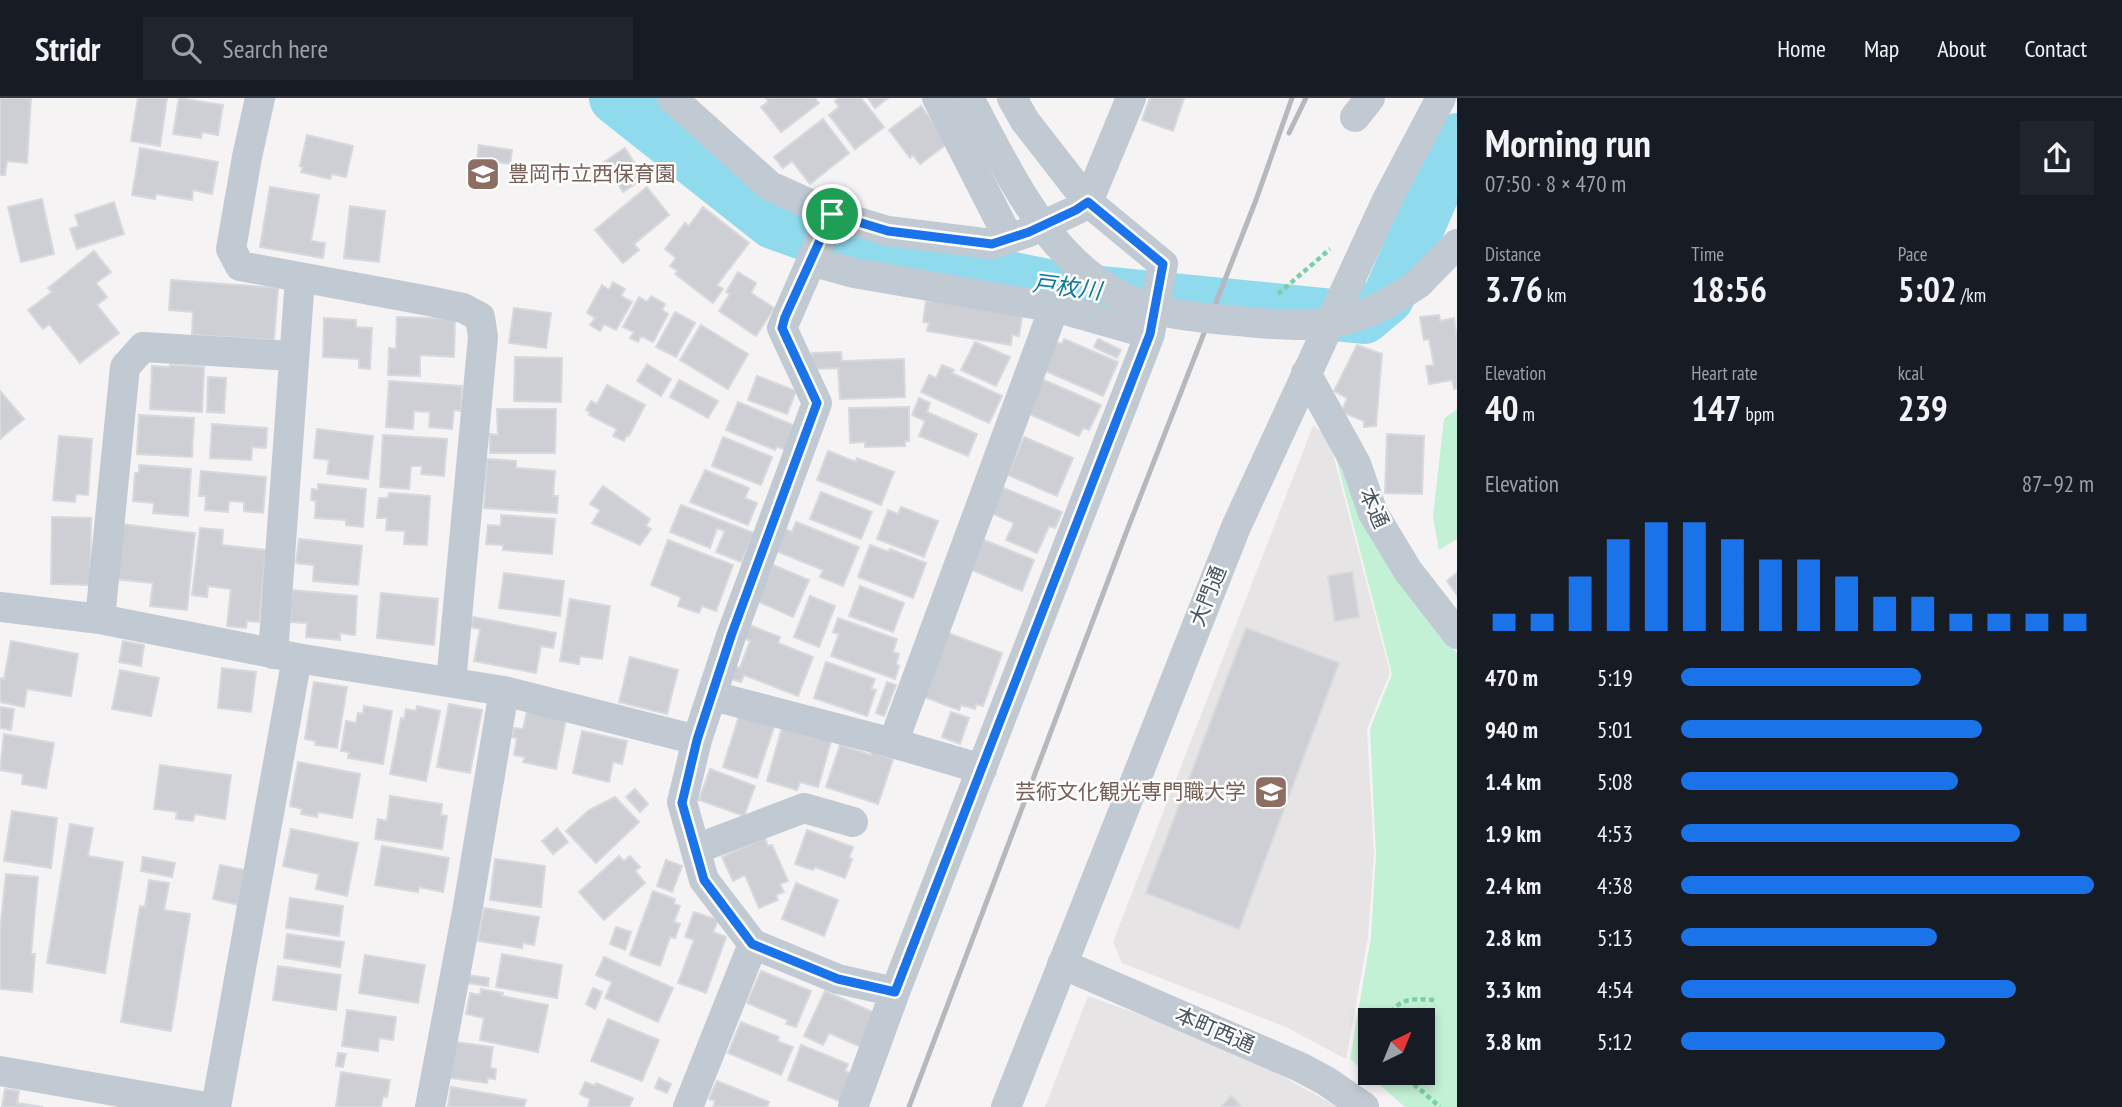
<!DOCTYPE html>
<html lang="en">
<head>
<meta charset="utf-8">
<style>
  :root { --surface:#171b24; --page:#20242c; --text:#f1f3f6; --muted:#9ea1a6; --line:#363941; --accent:#1a73e8 }
  body { margin:0; font-family:"PT Sans Narrow","Noto Sans JP",sans-serif; background:var(--page); color:var(--text); height:100vh; display:flex; flex-direction:column; font-size:26px; white-space:nowrap }
  * { box-sizing:border-box; margin:0 }
  p { font-size:23px; color:var(--muted) }
  .icon { flex:none; width:38px; height:38px; fill:none; stroke:currentColor; stroke-width:2; stroke-linecap:round; stroke-linejoin:round }
  .map { position:relative; flex:1; overflow:hidden }
  .side { display:flex; flex-direction:column; background:var(--surface); width:665px }
  .side>* { flex:none }
  .needle { width:46px; rotate:43deg }
  .controls { position:absolute; left:1358px; top:910px; display:grid; gap:14px }
  .controls a { display:grid; place-items:center; width:77px; height:77px; border-radius:0px; background:var(--surface); box-shadow:0 4px 10px #0003; font-size:35px }
  .pin { position:absolute; display:grid; place-items:center; width:60px; height:60px; color:#fff; margin:-30px; border:4px solid #fff; border-radius:50%; box-shadow:0 2px 7px #0007 }
  .round { display:grid; place-items:center; flex:none; width:74px; height:74px; border-radius:0px; background:var(--page) }
  .summary { display:flex; align-items:center; justify-content:space-between; height:119px; padding:0 28px }
  h1 { font-size:38px; font-weight:700; line-height:52px }
  .stats { display:grid; grid-template-columns:repeat(3,1fr); gap:10px; height:119px; padding:7px 28px }
  .stats div { display:grid; align-content:center }
  .stats b { font-size:35px; font-weight:700 }
  .stats small { font-size:19px; font-weight:400 }
  .stats p { font-size:19px }
  .chart { height:196px; padding:14px 28px }
  .chart p { display:flex; justify-content:space-between }
  .chart svg { width:100%; height:126px; margin-top:7px; stroke:var(--accent); stroke-width:6 }
  ul { padding:0 28px; list-style:none; font-size:23px }
  li { display:grid; grid-template-columns:112px 84px 1fr; align-items:center; height:52px }
  li i { height:18px; border-radius:9px; background:var(--accent) }
  header { display:flex; align-items:center; gap:42px; box-sizing:border-box; height:98px; padding:0 35px; background:var(--surface); border-bottom:2px solid var(--line) }
  header strong { font-size:33px }
  nav { display:flex; gap:38px; margin-inline-start:auto; font-size:24px }
  .search { width:490px; height:63px; background:var(--page); display:flex; align-items:center; gap:18px; box-sizing:border-box; padding:0 24px; border-radius:0px; color:var(--muted); font-size:26px }
  main { display:flex; flex:1; min-height:0 }
  .map>svg:first-child { display:block }
  .education { fill:#e6e4e5 }
  .green { fill:#c3f1d5; fill-rule:evenodd }
  .lines { fill:none; stroke-linecap:round; stroke-linejoin:round }
  .river { stroke:#90daee; stroke-width:52 }
  .building { fill:#cdcfd5; stroke:#d7d9de; stroke-width:2 }
  .path { stroke:#7ad0a6; stroke-width:4.5; stroke-dasharray:5 3.5; stroke-linecap:butt }
  .minor { stroke:#c1cad2; stroke-width:30 }
  .rail { stroke:#b5b8bd; stroke-width:5 }
  .minor-bridge { stroke:#c1cad2; stroke-width:30 }
  .route-casing { stroke:#fff; stroke-width:14 }
  .route { stroke:#1a73e8; stroke-width:9 }
  .labels { text-anchor:middle; stroke-width:5; stroke-linejoin:round; paint-order:stroke }
  .education-label { font-size:21px; fill:#785e54; stroke:#fff; text-anchor:start }
  .street-label { font-size:21px; fill:#4a5661; stroke:#fff }
  .water-label { font-size:23px; font-style:italic; fill:#0c7c9b; stroke:#fff }
</style>
</head>
<body>
<header>
<strong>Stridr</strong>
<div class="search"><svg class="icon" aria-label="search" viewBox="0 0 24 24"><circle cx="10" cy="10" r="6"/><path d="M15 15l6 6"/></svg>Search here</div>
<nav><a>Home</a><a>Map</a><a>About</a><a>Contact</a></nav>
</header>
<main>
<div class="map">
<svg width="1457" height="1009" viewBox="0 0 1457 1009">
  <rect width="100%" height="100%" fill="#f5f3f3"/>
  <path class="education" d="M1313,328L1328,337L1390,575L1367,631L1374,756L1368,839L1346,961L1286,929L1122,865L1113,844Z
    M1088,898L1227,948L1338,1009H1045Z"/>
  <path class="green" d="M1457,311V441L1439,452L1433,418L1444,321Z
    M1332,344L1401,484L1457,555V1009H1405L1350,961L1371,839L1376,756L1370,631L1392,576ZM1370,922H1423V975H1370Z"/>
  <g class="lines">
    <path class="river" d="M615,0L773,125L848,152L911,167L950,174L1008,179L1062,190L1364,220L1388,200L1457,41"/>
  </g>
  <path class="building" d="M0,0H31L27,65L7,63L5,77H0Z
    M138,0H167L160,48L131,43Z
    M179,0L223,7L218,37L202,34L201,40L173,36Z
    M766,0H815L819,5L781,34L761,9L768,4Z
    M839,0H861L884,29L855,51L829,17L839,9L835,3Z
    M868,0H888L875,10Z
    M1150,0H1184L1173,33L1142,22Z
    M921,8L948,45L920,66L913,57L910,60L889,32Z
    M823,21L849,55L810,86L792,63L783,70L774,59Z
    M307,37L353,48L346,79L332,76L330,81L301,74L303,69L300,68Z
    M479,47L512,52L510,66L477,61Z
    M140,50L218,64L212,96L193,92L192,102L156,96L155,101L132,97Z
    M625,50L644,80L623,94L604,64Z
    M270,89L319,97L311,143L325,145L323,160L260,149Z
    M647,89L669,117L634,146L639,152L623,165L595,132Z
    M42,101L54,156L21,164L8,109Z
    M114,104L124,136L77,151L70,131L79,128L75,117Z
    M350,108L385,113L379,164L344,160Z
    M703,109L749,145L717,187L723,191L713,205L675,176L678,173L670,168L676,160L665,151L685,125L689,128Z
    M94,153L111,174L96,185L107,199L97,207L119,235L80,265L49,226L43,231L28,212L52,194L48,190Z
    M738,174L756,185L751,195L774,210L756,238L719,213L730,196L726,194Z
    M171,182L278,190L274,242L192,237L193,214L169,212Z
    M613,184L625,191L621,198L632,204L616,232L604,226L600,233L590,227L595,220L587,215L602,187L609,192Z
    M932,197L1023,212L1019,238L1012,237L1011,247L927,233L929,225L923,224L926,203L931,204Z
    M651,198L665,206L662,212L668,216L653,244L641,238L638,244L630,240L634,234L623,229L639,199L647,204Z
    M514,210L551,215L546,250L509,245Z
    M675,214L695,225L676,259L656,249Z
    M1439,217L1440,223L1454,220L1457,241V290L1454,291L1452,282L1429,286L1426,268L1434,267L1429,241L1424,242L1420,219Z
    M397,219L455,221L454,259L420,257V278L388,277L389,250L396,251Z
    M324,220L356,222V229L372,230L370,271L359,270V261L323,259Z
    M701,227L748,256L728,291L680,262Z
    M1064,241L1118,264L1103,298L1043,272L1055,244L1062,246Z
    M1098,241L1121,252L1117,260L1094,249Z
    M975,244L1010,259L996,288L961,272Z
    M1357,247L1382,256L1376,328L1364,329V323L1342,314L1347,300L1334,293Z
    M841,254L842,263L904,261L905,299L840,301L838,270L813,271L812,255Z
    M515,259L562,260L561,304L514,303Z
    M647,266L671,281L661,298L637,283Z
    M170,267L204,269L202,314L150,311L152,268L170,269Z
    M942,267L954,272L952,275L1002,298L989,325L921,294L929,277L936,280Z
    M757,278L796,293L787,316L748,302Z
    M208,279L226,280L224,315L207,314Z
    M1042,281L1101,307L1089,332L1083,330L1079,338L1027,315Z
    M679,282L718,303L708,320L670,299Z
    M389,283L462,288L461,313L454,312L452,331L429,329L430,314L414,313L413,331L386,329Z
    M607,287L645,307L629,338L627,337L624,343L613,338L617,331L589,317L590,314L586,312L591,303L597,306Z
    M0,293L24,321L0,341Z
    M919,300L930,305L927,314L977,336L968,358L919,338L925,323L912,317Z
    M738,304L795,328L785,352L777,348L775,352L726,332Z
    M909,309V343H905V348L865,349V344L850,345L849,310Z
    M497,311H556L555,355H490V336L498,337Z
    M139,317L194,320L192,359L137,356Z
    M212,326L267,330L266,350L252,349L251,362L210,360Z
    M317,331L373,338L368,381L327,376L329,362L314,360Z
    M1387,336L1424,338L1422,396L1385,395Z
    M383,337L447,341L444,378L421,376L422,368H411L409,391L380,389Z
    M59,338L92,341L88,397L76,396L75,404L53,402Z
    M723,339L772,359L761,387L712,368Z
    M1024,339L1073,360L1057,398L1008,377Z
    M828,353L856,364L857,360L894,374L881,407L817,382Z
    M487,361L516,363V370L555,373L553,398H558L557,415L484,410Z
    M139,367L191,371L188,418L153,415L154,405L133,403L135,375H139Z
    M705,372L749,390L745,400L757,405L748,427L690,404Z
    M201,373L266,379L263,415L244,413V404L229,403L228,414L205,412L206,398H199Z
    M318,386L366,391L363,429L346,427V422L315,420L316,403L311,402L312,391L318,392Z
    M603,388L650,421L646,428L651,431L640,447L592,425L600,412L590,406Z
    M1001,389L1062,414L1055,430L1049,428L1037,455L1006,442L1014,425L991,415Z
    M821,394L872,414L861,441L810,421Z
    M389,395L430,398L427,447L404,446L405,433L386,432L387,420H377L379,400H388Z
    M681,407L754,435L741,464L716,454L725,433L717,430L710,450L670,434Z
    M901,409L938,423L924,459L877,441L888,412L898,416Z
    M501,417L555,421L552,456L503,452V447L486,446L488,427L501,428Z
    M52,419L91,420L90,487L51,486Z
    M796,424L859,449L843,488L820,479L823,472L776,453L785,431L792,434Z
    M121,426L195,435L187,512L150,508L153,485L115,481Z
    M200,430L223,432L222,447L266,452L259,524L247,523L246,530L227,528L231,491L208,488L207,499L192,497Z
    M299,441L362,448L358,487L313,483L314,467L296,465Z
    M668,442L733,467L716,513L702,508L699,515L678,508L681,499L651,487Z
    M984,442L1034,462L1022,493L972,472Z
    M870,447L889,454L890,451L926,465L913,500L858,479Z
    M773,467L809,482L793,519L757,503Z
    M1352,474L1359,519L1335,523L1328,478Z
    M504,475L564,483L560,518L499,510Z
    M1457,475V497L1447,483Z
    M860,488L904,505L893,534L849,518Z
    M292,492L357,498L355,537L340,535V542L306,539L307,525L290,524Z
    M381,495L438,501L434,547L377,540Z
    M810,498L835,508L819,549L794,539Z
    M570,501L610,508L602,561L580,558L579,566L560,563Z
    M473,519L556,535L553,550L541,548L536,575L474,563L480,531L471,529Z
    M838,520L897,541L893,554L899,556L896,566L899,568L895,581L831,558L839,536L833,534Z
    M749,527L780,539L778,545L813,559L798,598L744,577L741,584L728,580L733,568L740,570L750,543L744,540Z
    M1246,530L1339,565L1239,831L1146,795Z
    M948,535L1002,555L983,608L976,606L975,611L961,607L959,612L924,599Z
    M11,543L78,556L71,598L27,591L24,609L0,604V580L4,581Z
    M123,543L144,547L141,568L119,564Z
    M630,559L678,572L667,616L619,604Z
    M826,564L875,581L871,591L876,592L867,618L814,600Z
    M222,570L256,574L251,614L218,610Z
    M120,572L159,580L151,618L112,611Z
    M314,584L347,589L337,650L315,647L316,643L305,641Z
    M887,584L896,587L884,618L876,615Z
    M449,606L482,612L470,675L437,669Z
    M364,608L392,613L383,666L348,660L349,654L341,653L346,623L356,625L358,615L363,616Z
    M417,608L440,613L426,683L390,676L401,620L404,621L406,611L416,613Z
    M0,609L14,611L11,632L0,630Z
    M527,613L566,621L556,671L523,664L525,659L514,657L517,640L512,639L514,630L523,631Z
    M951,614L969,620L960,646L942,639Z
    M740,615L775,626L757,680L723,669Z
    M783,626L832,640L818,689L800,684L797,692L767,683Z
    M582,633L627,643L622,666L613,664L609,684L573,675Z
    M4,636L54,645L46,690L22,686L23,676L0,672Z
    M840,647L871,657L872,654L893,661L878,706L826,689Z
    M298,664L360,676L352,720L318,714L317,719L301,716L302,711L290,708Z
    M160,667L231,677L225,721L195,716L193,723L176,721L177,714L154,711Z
    M710,671L755,688L744,718L699,702Z
    M635,691L648,706L640,714L626,699Z
    M390,698L442,706L441,717L447,718L442,751L375,741L378,721L387,723Z
    M615,699L639,724L596,765L566,733L589,712Z
    M12,713L57,720L51,770L4,763Z
    M70,726L93,730L88,758L123,764L105,875L47,865Z
    M557,730L568,744L553,756L542,743Z
    M291,731L358,745L347,798L316,791L319,776L283,768Z
    M807,732L853,749L849,760L852,761L845,780L815,769L813,772L795,766Z
    M765,740L768,748L772,747L788,783L780,786L784,794L776,797L778,802L759,810L745,777L733,783L722,759Z
    M382,748L449,760L443,794L419,789L418,794L375,787Z
    M619,758L624,763L630,758L640,769L635,773L645,785L604,822L579,794Z
    M143,759L175,765L172,779L141,773Z
    M495,761L545,768L541,809L490,802Z
    M666,762L682,768L672,794L657,788Z
    M220,767L244,772L238,807L213,801Z
    M6,776L38,779L31,856H35L32,894L0,891V833Z
    M149,782L169,785L164,812L190,816L171,933L121,924L140,808L145,809Z
    M796,785L838,802L824,838L782,821Z
    M653,793L675,801L674,806L680,808L674,824L680,826L675,840L670,839L660,868L630,857Z
    M290,800L343,808L339,838L286,830Z
    M484,810L539,819L534,847L523,845L522,850L478,843Z
    M694,814L718,822L713,834L726,839L706,895L678,885L694,842L685,839Z
    M616,829L631,834L625,852L610,846Z
    M287,836L344,844L340,869L284,860Z
    M502,856L562,867L557,900L496,889Z
    M365,857L425,867L418,905L359,895Z
    M604,859L673,890L658,924L605,900L612,884L596,877Z
    M278,868L341,877L336,912L273,902Z
    M761,873L811,893L796,929L786,926L788,922L747,905Z
    M467,877L489,880L488,888L466,885Z
    M593,890L602,894L595,911L586,906Z
    M481,891L503,895L502,898L548,907L538,954L480,942L484,920L466,916L470,895L480,897Z
    M825,893L875,915L861,949L829,935L823,947L804,938Z
    M347,912L396,919L393,942L379,940L378,953L342,948Z
    M608,921L659,942L642,983L591,963Z
    M741,924L779,939L777,943L793,949L781,977L728,955Z
    M455,944L493,949L490,970L496,971L495,981L488,980L487,985L450,980Z
    M801,947L848,966L845,973L855,977L844,1005L788,982Z
    M338,955L346,956L343,969L336,968Z
    M341,974L390,982L387,999L383,998L381,1009H336Z
    M659,980L671,986L667,995L655,990Z
    M717,983L769,1004L767,1009H713L715,1003L709,1001Z
    M585,984L595,988L596,985L633,1000L629,1009H588L590,1001L580,996Z
    M451,989L526,1002L524,1009H448Z
    M5,991L19,993L17,1005L43,1009H2Z
    M1231,998L1242,1009H1221Z"/>
  <g class="lines">
    <path class="path" d="M1278,196L1330,151
      M1387,922C1399,898 1412,901 1435,902
      M1401,975L1440,1009"/>
    <path class="minor" d="M260,0L247,59L231,151L240,168L429,203L463,210L480,219L483,239L451,584
      M672,0L770,88L832,116L888,133L992,146L1029,134L1076,112L1088,104L1025,23L1012,0
      M937,0L1009,141
      M1355,19L1370,0
      M811,163L854,175L1062,211L1150,236
      M1419,185L1457,146
      M1306,275L1356,366L1373,415L1408,473L1457,536
      M0,509L100,521L297,560L504,593L697,642L731,538L817,305L782,230L832,116
      M100,521L125,269L143,249L293,258
      M273,556L300,180
      M713,598L893,645
      M697,642L682,704L704,782L753,846
      M982,671L893,645L1054,210
      M696,751L804,710L853,724
      M1062,866L1302,970L1326,983L1364,1009
      M0,973L206,1009
      M216,1009L297,560
      M430,1009L467,814L504,593
      M688,1009L753,846L838,881L895,894L1150,236L1163,166L1088,104L1131,0
      M853,1009L895,894
      M1006,1009L1236,429L1387,102L1441,0"/>
    <path class="rail" d="M1289,35L1306,0
      M909,1009L1126,435L1256,102L1292,0"/>
    <path class="minor-bridge" d="M969,0C1012,80 1055,179 1148,209C1177,219 1217,221 1248,224C1322,231 1357,229 1419,185"/>
  </g>
  <g class="lines">
    <g class="route-casing">
      <path id="route" d="M1088,104L1163,166L1150,236L895,894L838,881L752,846L704,782L682,705L697,642L731,538L817,305L782,230L785,219L832,116L888,133L992,146L1029,134L1076,112Z"/>
    </g>
    <use href="#route" class="route"/>
  </g>
  <defs>
    <g id="school-square" transform="scale(1.75)"><rect x="-9" y="-9" width="18" height="18" rx="4" fill="#8d6e63" stroke="#fff"/><path d="M0-5L7-2L0 1L-7-2ZM-4 1L0 2.5L4 1V4Q0 6-4 4Z" fill="#fff"/></g>
  </defs>
  <g fill-rule="evenodd">
    <use href="#school-square" x="483" y="76"/>
    <use href="#school-square" x="1271" y="694"/>
  </g>
  <g class="labels">
    <g class="education-label">
      <text x="508" y="83">豊岡市立西保育園</text>
      <text x="1246" y="701" text-anchor="end">芸術文化観光専門職大学</text>
    </g>
    <g class="street-label">
      <text transform="translate(1374 410) rotate(66)" y="7">本通</text>
      <text transform="translate(1208 498) rotate(-68)" y="7">大門通</text>
      <text transform="translate(1215 932) rotate(23)" y="7">本町西通</text>
    </g>
    <g class="water-label">
      <text transform="translate(1067 189) rotate(7)" y="8">戸枚川</text>
    </g>
  </g>
</svg>
<div class="controls">
<a><svg class="needle" viewBox="-14 -14 28 28"><path d="M0-13l5 13h-10z" fill="#e53935"/><path d="M0 13l5-13h-10z" fill="#9ea1a6"/></svg></a>
</div>
<div class="pin" style="left:832px;top:116px;background:#1e9e55"><svg class="icon" aria-label="arrive" viewBox="0 0 24 24"><path d="M6 21V4h12l-3 4 3 4H6"/></svg></div>
</div>
<section class="side">
<div class="summary"><div><h1>Morning run</h1><p>07:50 · 8 × 470 m</p></div><a class="round"><svg class="icon" aria-label="share" viewBox="0 0 24 24"><path d="M12 15V3M7 8l5-5 5 5M5 13v7h14v-7"/></svg></a></div>
<div class="stats">
<div><p>Distance</p><b>3.76<small> km</small></b></div>
<div><p>Time</p><b>18:56</b></div>
<div><p>Pace</p><b>5:02<small> /km</small></b></div>
</div>
<div class="stats">
<div><p>Elevation</p><b>40<small> m</small></b></div>
<div><p>Heart rate</p><b>147<small> bpm</small></b></div>
<div><p>kcal</p><b>239</b></div>
</div>
<div class="chart"><p><span>Elevation</span>87–92 m</p>
<svg viewBox="0 0 160 44" preserveAspectRatio="none"><path d="M5 44V38M15 44V38M25 44V25M35 44V12M45 44V6M55 44V6M65 44V12M75 44V19M85 44V19M95 44V25M105 44V32M115 44V32M125 44V38M135 44V38M145 44V38M155 44V38"/></svg>
</div>
<ul>
<li><b>470 m</b>5:19<i style="width:58%"></i></li>
<li><b>940 m</b>5:01<i style="width:73%"></i></li>
<li><b>1.4 km</b>5:08<i style="width:67%"></i></li>
<li><b>1.9 km</b>4:53<i style="width:82%"></i></li>
<li><b>2.4 km</b>4:38<i style="width:100%"></i></li>
<li><b>2.8 km</b>5:13<i style="width:62%"></i></li>
<li><b>3.3 km</b>4:54<i style="width:81%"></i></li>
<li><b>3.8 km</b>5:12<i style="width:64%"></i></li>
</ul>
</section>
</main>
</body>
</html>
